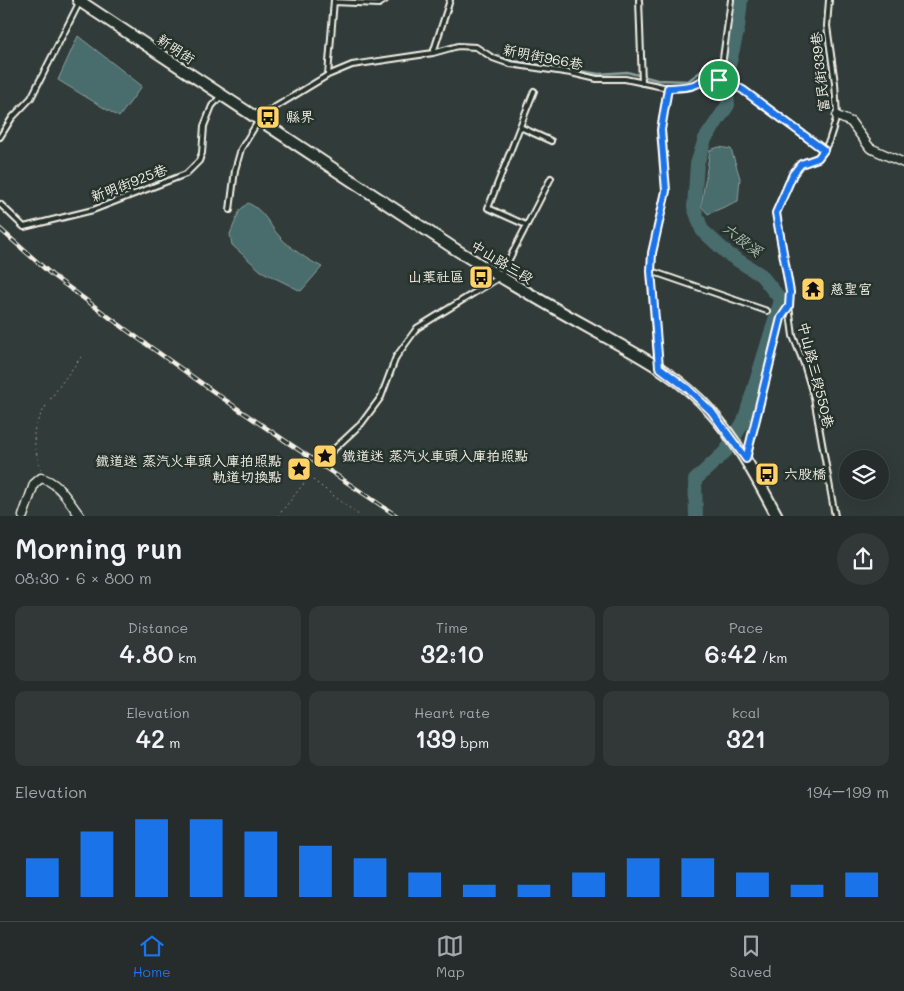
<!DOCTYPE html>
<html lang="en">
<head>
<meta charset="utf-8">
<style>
  :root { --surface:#252c2b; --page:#313837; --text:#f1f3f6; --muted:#a3a7a9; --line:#424847; --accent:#1a73e8 }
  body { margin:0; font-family:Mali,"LXGW WenKai TC",sans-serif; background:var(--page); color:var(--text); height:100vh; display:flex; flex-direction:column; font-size:19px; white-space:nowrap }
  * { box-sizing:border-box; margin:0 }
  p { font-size:16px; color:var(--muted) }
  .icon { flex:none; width:28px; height:28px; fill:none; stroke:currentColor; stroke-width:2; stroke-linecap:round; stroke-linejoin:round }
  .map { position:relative; height:516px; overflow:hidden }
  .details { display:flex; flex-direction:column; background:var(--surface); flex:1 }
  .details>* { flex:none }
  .controls { position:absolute; left:839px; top:450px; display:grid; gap:10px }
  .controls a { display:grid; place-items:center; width:50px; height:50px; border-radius:50%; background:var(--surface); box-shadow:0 5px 20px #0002,0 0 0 1px var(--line); font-size:25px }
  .pin { position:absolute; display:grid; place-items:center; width:42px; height:42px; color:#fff; margin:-21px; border:2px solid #fff; border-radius:50%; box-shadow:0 1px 5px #0007 }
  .round { display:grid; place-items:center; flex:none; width:52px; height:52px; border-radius:26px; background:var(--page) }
  .overview { display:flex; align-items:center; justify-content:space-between; height:85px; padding:0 15px }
  h1 { font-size:28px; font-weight:600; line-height:38px }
  .figures { display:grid; grid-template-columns:repeat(3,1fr); gap:8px; height:85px; padding:5px 15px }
  .figures div { display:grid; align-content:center; border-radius:10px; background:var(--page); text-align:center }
  .figures b { font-size:25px; font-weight:600 }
  .figures small { font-size:14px; font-weight:400 }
  .figures p { font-size:14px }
  .chart { height:140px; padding:10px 15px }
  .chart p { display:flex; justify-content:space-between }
  .chart svg { width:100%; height:90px; margin-top:5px; stroke:var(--accent); stroke-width:6 }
  .menu { display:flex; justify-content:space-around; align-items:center; height:70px; border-top:1px solid var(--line); background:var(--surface); font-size:14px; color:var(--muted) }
  .menu a { display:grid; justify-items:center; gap:2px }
  .menu .active { color:var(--accent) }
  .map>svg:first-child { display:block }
  .water { fill:#486c6c; stroke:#8da19e }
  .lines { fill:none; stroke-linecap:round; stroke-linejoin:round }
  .stream { stroke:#8da19e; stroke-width:2.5 }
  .river { stroke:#486c6c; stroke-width:14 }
  .service-casing { stroke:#f4f1e8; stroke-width:8 }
  .minor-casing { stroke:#f4f1e8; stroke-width:11 }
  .tertiary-casing { stroke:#f4f1e8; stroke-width:14 }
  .path { stroke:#f4f1e8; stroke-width:1; stroke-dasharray:1 4; stroke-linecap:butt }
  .service { stroke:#26332d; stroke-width:4 }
  .minor { stroke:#26332d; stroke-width:8 }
  .tertiary { stroke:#26332d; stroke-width:10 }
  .rail-casing { stroke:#f4f1e8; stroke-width:4.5 }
  .rail { stroke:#26332d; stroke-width:2.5; stroke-dasharray:8; stroke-linecap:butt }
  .route-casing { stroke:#fff; stroke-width:10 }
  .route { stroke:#1a73e8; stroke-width:6 }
  .labels { text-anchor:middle; stroke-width:5; stroke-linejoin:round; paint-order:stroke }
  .street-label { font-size:14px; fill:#f4f1e8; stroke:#26332d }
  .poi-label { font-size:14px; fill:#f4f1e8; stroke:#26332d; text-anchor:start }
  .water-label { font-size:15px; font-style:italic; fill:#afbcb6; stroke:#26332d }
</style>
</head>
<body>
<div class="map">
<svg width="904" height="516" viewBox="0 0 904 516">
  <rect width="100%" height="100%" fill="#313b39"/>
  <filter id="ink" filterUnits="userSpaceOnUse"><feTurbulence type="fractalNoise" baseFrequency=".02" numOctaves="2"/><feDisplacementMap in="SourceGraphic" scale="10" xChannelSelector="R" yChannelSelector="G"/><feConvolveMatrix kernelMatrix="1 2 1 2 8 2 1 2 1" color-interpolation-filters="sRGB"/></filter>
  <g filter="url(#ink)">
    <path class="water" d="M78,36L142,86L119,117L58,80Z
      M719,147L731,149L740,178L738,201L708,214L701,206L710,150Z
      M248,203C265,211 268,224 280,237C291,249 308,260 322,267L301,291L261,271L232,245L230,234L240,210Z"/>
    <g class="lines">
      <path class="stream" d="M497,55L509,60L599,74L627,72L657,80L688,81L703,70L716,74
        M723,77L726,78"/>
      <path class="river" d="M696,516L695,480L726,451L744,421L781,300L761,275L728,254L702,230L694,207L697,164L705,139L728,105L726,78L738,28L741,0"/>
      <g class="service-casing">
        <path id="service" d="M639,0L642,83
          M829,0L827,26L835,83L837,116L829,141L824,150L818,158L801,164L793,174L776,213L790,292L789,306L793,336L804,364L814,398L835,516
          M334,2L379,4L385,0
          M433,53L450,0
          M721,73L731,0
          M328,75L334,0
          M259,117L328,75L352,65L433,53L458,46L476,47L493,58L510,64L571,73L597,79H625L668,88L689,87L700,83L706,78L729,83L743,90L824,150
          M520,127L551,141
          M0,137L12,118L31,98L79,3
          M0,204L24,227L93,210L186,174L199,161L202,153L204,126L212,106L220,97
          M230,210L235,170L241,149L259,120
          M526,225L488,208L534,91
          M651,271L767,311
          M658,365L651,271L652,253L666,191L661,129L668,88
          M331,452L361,424L381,397L396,357L417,328L500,277L551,178
          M747,457L781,318L789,306"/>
      </g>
      <g class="minor-casing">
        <path id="minor" d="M837,116L851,122L870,148L904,163
          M23,516L34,484L41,478C59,482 69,502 80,516"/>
      </g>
      <g class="tertiary-casing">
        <path id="tertiary" d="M78,0L455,249C501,278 548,305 595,331C636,354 679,375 710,411C738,442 757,479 777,516"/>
      </g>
      <path class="path" d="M40,469C38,458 34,445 34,434C34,416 70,373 81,357
        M278,516L309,477L360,516"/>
      <use href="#service" class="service"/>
      <use href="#minor" class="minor"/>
      <use href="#tertiary" class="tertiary"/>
      <g class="rail-casing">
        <path id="rail" d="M0,229L52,275L132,334L241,411L397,516"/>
      </g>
      <use href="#rail" class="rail"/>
    </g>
  </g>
  <g class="lines" filter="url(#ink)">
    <g class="route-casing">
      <path id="route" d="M706,78L729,82L743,90L824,150L818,158L801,164L793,174L776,213L790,292L789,306L781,318L746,459L711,411L688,389L659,367L651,271L652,253L666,191L661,130L668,88C682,87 695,88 706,78Z"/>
    </g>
    <use href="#route" class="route"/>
  </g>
  <defs>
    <g id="bus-square" transform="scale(1.25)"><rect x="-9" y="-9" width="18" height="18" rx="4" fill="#ffd166" stroke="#26332d"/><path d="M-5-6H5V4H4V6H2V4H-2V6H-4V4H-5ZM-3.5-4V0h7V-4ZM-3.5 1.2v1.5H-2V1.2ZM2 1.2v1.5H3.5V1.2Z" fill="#111"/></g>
    <g id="temple-square" transform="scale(1.25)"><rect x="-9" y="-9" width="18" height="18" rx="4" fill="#ffd166" stroke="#26332d"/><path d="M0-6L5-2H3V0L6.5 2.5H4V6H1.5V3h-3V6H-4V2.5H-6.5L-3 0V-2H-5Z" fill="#111"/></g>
    <g id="sight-square" transform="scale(1.25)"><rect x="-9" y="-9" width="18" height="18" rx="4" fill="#ffd166" stroke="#26332d"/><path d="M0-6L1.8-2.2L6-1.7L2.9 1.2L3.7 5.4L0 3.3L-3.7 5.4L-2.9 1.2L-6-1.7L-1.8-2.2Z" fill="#111"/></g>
  </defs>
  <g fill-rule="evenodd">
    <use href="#bus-square" x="268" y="117"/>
    <use href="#bus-square" x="481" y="277"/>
    <use href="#temple-square" x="813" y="289"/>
    <use href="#sight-square" x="325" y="456"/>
    <use href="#sight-square" x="299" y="469"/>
    <use href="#bus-square" x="767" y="474"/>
  </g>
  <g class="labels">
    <g class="street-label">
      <text transform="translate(176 49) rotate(34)" y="5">新明街</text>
      <text transform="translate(543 57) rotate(11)" y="5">新明街966巷</text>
      <text transform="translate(820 72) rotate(-96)" y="5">富民街339巷</text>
      <text transform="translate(129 183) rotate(-21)" y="5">新明街925巷</text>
      <text transform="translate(502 262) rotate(31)" y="5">中山路三段</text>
      <text transform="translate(816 375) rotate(76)" y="5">中山路三段550巷</text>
    </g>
    <g class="poi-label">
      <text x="286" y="122">縣界</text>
      <text x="464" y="282" text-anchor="end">山葉社區</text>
      <text x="830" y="294">慈聖宮</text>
      <text x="342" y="461">鐵道迷 蒸汽火車頭入庫拍照點</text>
      <text x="282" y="466" text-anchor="end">鐵道迷 蒸汽火車頭入庫拍照點<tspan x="282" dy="16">軌道切換點</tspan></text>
      <text x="784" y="479">六股橋</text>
    </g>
    <g class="water-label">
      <text transform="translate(742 240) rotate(37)" y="5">六股溪</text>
    </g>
  </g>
</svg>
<div class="controls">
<a><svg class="icon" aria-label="layers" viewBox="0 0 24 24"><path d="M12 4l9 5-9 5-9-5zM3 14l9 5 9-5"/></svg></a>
</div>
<div class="pin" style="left:719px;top:80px;background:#1e9e55"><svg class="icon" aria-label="arrive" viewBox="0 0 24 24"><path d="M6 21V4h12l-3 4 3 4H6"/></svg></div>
</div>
<section class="details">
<div class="overview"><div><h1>Morning run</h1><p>08:30 · 6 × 800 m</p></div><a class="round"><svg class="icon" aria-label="share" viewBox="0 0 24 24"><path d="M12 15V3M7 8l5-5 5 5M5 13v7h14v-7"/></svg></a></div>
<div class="figures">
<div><p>Distance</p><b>4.80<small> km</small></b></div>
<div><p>Time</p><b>32:10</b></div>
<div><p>Pace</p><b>6:42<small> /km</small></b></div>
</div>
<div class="figures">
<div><p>Elevation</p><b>42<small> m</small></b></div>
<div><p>Heart rate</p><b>139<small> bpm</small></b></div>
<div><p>kcal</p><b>321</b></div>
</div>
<div class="chart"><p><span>Elevation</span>194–199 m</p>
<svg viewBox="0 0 160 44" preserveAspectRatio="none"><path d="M5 44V25M15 44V12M25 44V6M35 44V6M45 44V12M55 44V19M65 44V25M75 44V32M85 44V38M95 44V38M105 44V32M115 44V25M125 44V25M135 44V32M145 44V38M155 44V32"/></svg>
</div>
</section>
<nav class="menu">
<a class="active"><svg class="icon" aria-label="home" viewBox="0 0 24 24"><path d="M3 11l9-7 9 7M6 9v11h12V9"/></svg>Home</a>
<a><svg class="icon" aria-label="map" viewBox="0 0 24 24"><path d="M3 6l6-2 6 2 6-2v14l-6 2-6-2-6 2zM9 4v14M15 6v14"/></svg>Map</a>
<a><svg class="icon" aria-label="saved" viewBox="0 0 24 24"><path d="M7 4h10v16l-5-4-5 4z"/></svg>Saved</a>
</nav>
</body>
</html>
